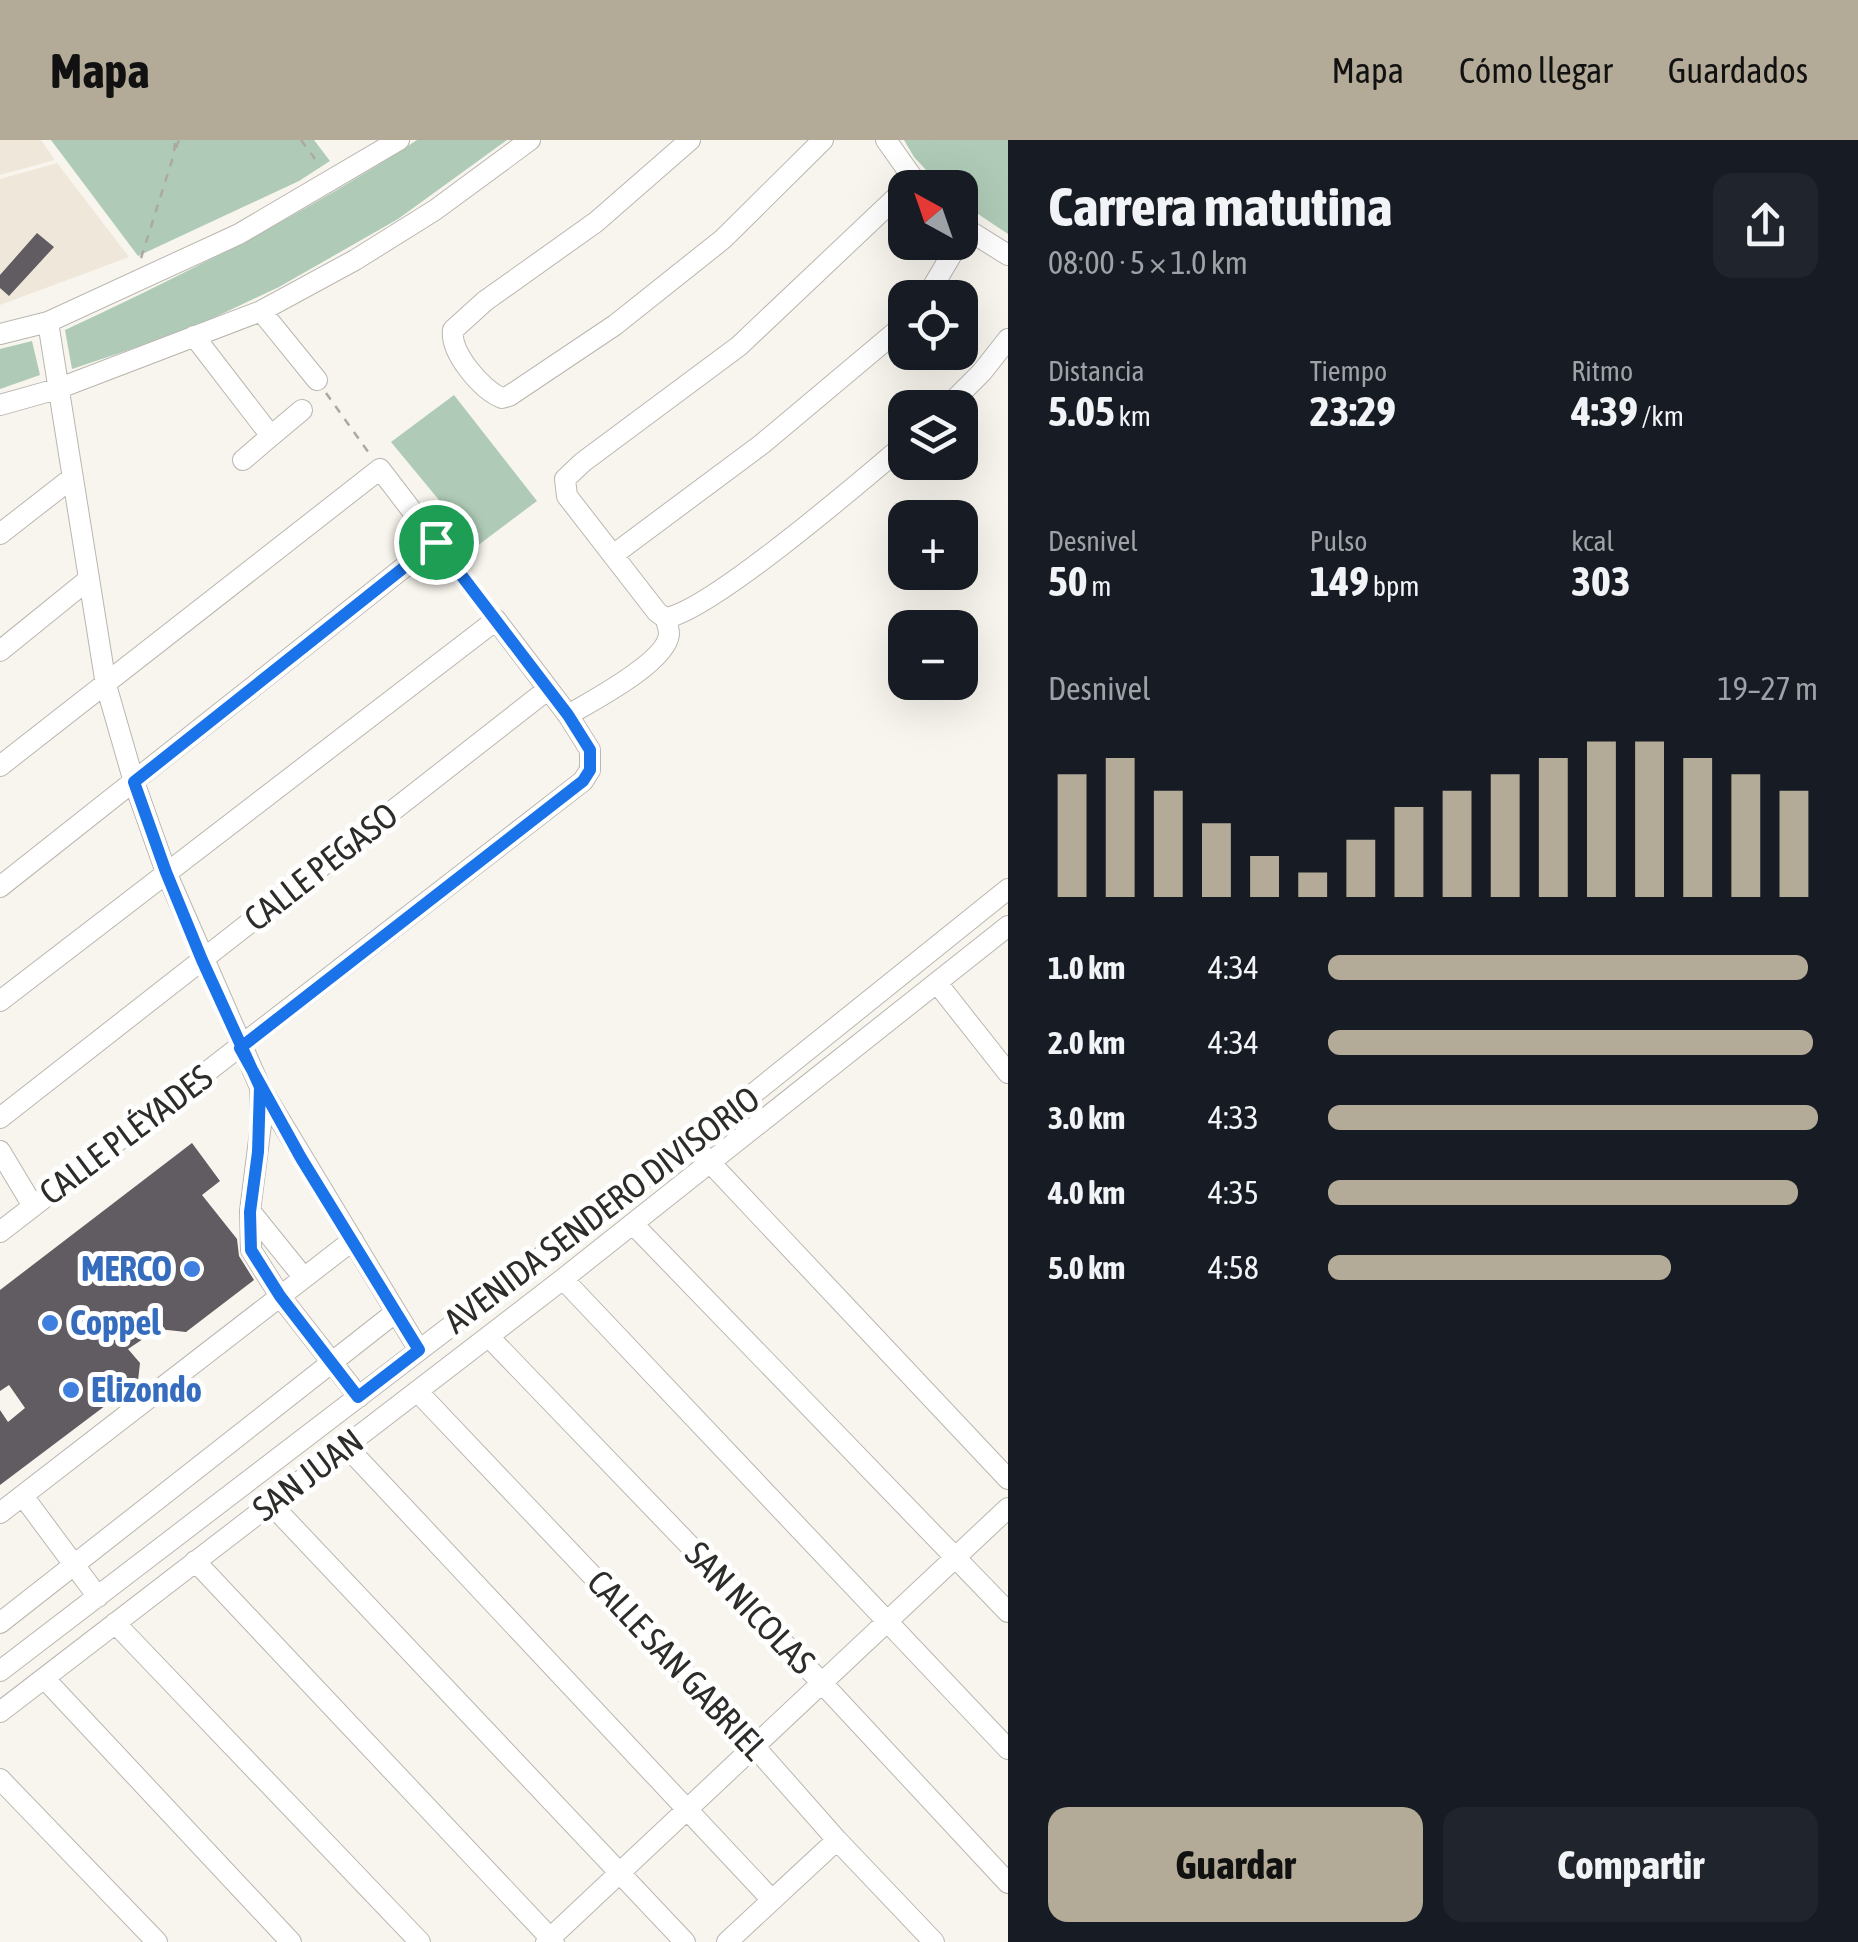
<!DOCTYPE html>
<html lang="es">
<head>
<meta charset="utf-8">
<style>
  :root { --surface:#171b24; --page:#20242c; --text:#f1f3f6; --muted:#9ea1a6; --accent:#b3ab97 }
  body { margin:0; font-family:"Asap Condensed",sans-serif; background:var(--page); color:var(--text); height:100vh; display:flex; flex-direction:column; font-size:38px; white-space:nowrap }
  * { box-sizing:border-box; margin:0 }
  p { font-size:32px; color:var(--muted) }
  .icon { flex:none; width:55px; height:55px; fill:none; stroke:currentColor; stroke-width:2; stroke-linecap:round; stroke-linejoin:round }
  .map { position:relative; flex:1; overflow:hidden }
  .details { display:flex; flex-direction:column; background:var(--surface); width:850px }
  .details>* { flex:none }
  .needle { width:65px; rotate:320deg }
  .fabs { position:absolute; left:888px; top:30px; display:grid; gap:20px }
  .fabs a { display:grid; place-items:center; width:90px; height:90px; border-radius:20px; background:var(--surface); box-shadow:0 10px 40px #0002; font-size:50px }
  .pin { position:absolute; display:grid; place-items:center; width:85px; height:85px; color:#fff; margin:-42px; border:5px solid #fff; border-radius:50%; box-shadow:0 2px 10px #0007 }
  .round { display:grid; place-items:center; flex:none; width:105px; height:105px; border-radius:20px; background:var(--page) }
  .overview { display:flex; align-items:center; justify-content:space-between; height:170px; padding:0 40px }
  h1 { font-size:55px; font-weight:700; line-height:75px }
  .figures { display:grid; grid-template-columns:repeat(3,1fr); gap:15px; height:170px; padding:10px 40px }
  .figures div { display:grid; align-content:center }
  .figures b { font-size:42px; font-weight:700 }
  .figures small { font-size:28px; font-weight:400 }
  .figures p { font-size:28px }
  .chart { height:280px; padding:20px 40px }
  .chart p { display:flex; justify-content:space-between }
  .chart svg { width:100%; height:180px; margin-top:10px; stroke:var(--accent); stroke-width:6 }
  .primary-button { display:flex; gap:20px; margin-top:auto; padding:20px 40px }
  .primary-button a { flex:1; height:115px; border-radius:20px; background:var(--accent); color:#111; font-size:40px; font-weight:700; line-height:115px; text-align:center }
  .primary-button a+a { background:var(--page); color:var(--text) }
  ul { padding:0 40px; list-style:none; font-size:32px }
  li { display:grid; grid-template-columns:160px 120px 1fr; align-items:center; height:75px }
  li i { height:25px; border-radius:12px; background:var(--accent) }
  header { display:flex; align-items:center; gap:60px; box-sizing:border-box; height:140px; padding:0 50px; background:var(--accent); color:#111 }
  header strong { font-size:48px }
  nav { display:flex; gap:55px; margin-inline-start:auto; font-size:35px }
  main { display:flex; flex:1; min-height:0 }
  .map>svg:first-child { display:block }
  .built { fill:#efe8da }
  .green { fill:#afcbb7 }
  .building { fill:#605c61 }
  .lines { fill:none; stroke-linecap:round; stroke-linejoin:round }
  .minor-casing { stroke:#bab6b0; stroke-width:22 }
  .path { stroke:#aca9a4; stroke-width:2.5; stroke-dasharray:8 8; stroke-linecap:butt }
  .minor { stroke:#fff; stroke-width:20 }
  .route-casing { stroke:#fff; stroke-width:20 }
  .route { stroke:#1a73e8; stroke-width:12 }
  .shop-dot { fill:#3f7fe0; stroke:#fff; stroke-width:4 }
  .labels { text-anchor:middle; stroke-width:10; stroke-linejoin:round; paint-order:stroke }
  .street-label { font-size:35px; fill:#2d2c29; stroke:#fff }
  .shop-label { font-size:35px; font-weight:bold; fill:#366cbe; stroke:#fff; text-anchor:start }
</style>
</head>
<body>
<header>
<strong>Mapa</strong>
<nav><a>Mapa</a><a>Cómo llegar</a><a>Guardados</a></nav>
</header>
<main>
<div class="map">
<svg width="1008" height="1802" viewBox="0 0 1008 1802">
  <rect width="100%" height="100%" fill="#f8f5ee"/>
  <path class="built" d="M0,0H41L55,20L0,35Z
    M57,23L129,117L0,165V39Z"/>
  <path class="green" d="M51,0H314L330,21L299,41L138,116Z
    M417,0H507L398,79L279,147L188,190L72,229L65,190C187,133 305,74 417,0Z
    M904,0H1008V94L960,62V48L942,47L914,17Z
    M32,201L40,235L0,249V209Z
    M454,255L537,361L477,406L391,302Z"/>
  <path class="building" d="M37,93L54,107L9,156L0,148V135Z
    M192,1003L220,1041L202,1055L237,1099L239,1116L254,1140L186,1192L158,1189L128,1209L140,1223L138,1241L0,1345V1270L8,1282L25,1268L9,1245L0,1251V1150Z"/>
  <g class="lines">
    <g class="minor-casing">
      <path id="minor" d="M690,0L596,82L485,161L453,190C450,213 482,250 502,258L509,256L615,185L723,99L823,0
        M886,0L920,48
        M960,85L1008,115
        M926,158L959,102
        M261,171L317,240
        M48,182L106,545L134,642L166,732L260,947L419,1210
        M0,194L48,182L239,94L399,0
        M194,196L271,296L302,270
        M0,265L57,249L261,171L355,120L435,70L530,0
        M946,268L982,232L1008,199
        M243,320L271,296
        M0,394L72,338
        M613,415L762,304L905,184
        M665,478L657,472L567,356L565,339L583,322L739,206L905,49
        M665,478C708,473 865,338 905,304
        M0,511L89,439
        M568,575C592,561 667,522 669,494C669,488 667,483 665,478
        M0,626L380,329L436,402L0,747
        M937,843L1008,933
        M0,861L496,480L568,575L590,610V630L583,641L0,1092
        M260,949L261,984L250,1071L251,1110L280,1156L359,1257
        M0,978L547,550
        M0,1011L33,1066
        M703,1015L1008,1339
        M250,1071L304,1138
        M633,1084L1008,1472
        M563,1139L1008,1609
        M489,1197L822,1543L1008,1743
        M417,1251L754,1606L837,1700L934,1802
        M346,1306L772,1760
        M23,1356L98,1457
        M270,1363L685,1802
        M0,1373L353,1100
        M195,1421L554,1802
        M0,1483L396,1172
        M115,1483L420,1802
        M0,1531L728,974L1008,749
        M44,1538L291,1802
        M0,1572L563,1139L1008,786
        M0,1639L157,1802
        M546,1802L1008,1368
        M727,1802L837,1700"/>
    </g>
    <path class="path" d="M301,0L315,19
      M176,8L179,0
      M141,118L174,14L175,0
      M326,253L371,316
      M446,415L483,464"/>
    <use href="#minor" class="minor"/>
  </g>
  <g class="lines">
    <g class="route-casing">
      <path id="route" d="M436,402L134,642L166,732L202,820L260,947L258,1012L250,1072L251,1110L280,1156L358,1257L419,1210L301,1018L240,908L583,641L590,630V610L568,575L436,402"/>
    </g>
    <use href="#route" class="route"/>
  </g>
  <g class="shop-dot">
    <circle cx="192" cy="1129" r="10"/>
    <circle cx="50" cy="1183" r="10"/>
    <circle cx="71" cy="1250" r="10"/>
  </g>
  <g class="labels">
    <g class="street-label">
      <text transform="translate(321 727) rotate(-38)" y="12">CALLE PEGASO</text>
      <text transform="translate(126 995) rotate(-37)" y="12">CALLE PLÉYADES</text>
      <text transform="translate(602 1070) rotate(-37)" y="12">AVENIDA SENDERO DIVISORIO</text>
      <text transform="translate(308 1335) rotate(-37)" y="12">SAN JUAN</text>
      <text transform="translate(750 1468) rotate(46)" y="12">SAN NICOLAS</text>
      <text transform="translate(677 1525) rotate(47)" y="12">CALLE SAN GABRIEL</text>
    </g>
    <g class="shop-label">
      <text x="172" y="1141" text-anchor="end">MERCO</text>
      <text x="70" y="1195">Coppel</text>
      <text x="91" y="1262">Elizondo</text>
    </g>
  </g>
</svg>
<div class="fabs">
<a><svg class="needle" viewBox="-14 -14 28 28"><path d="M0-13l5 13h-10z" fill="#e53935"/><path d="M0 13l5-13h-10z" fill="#9ea1a6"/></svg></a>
<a><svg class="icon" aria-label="locate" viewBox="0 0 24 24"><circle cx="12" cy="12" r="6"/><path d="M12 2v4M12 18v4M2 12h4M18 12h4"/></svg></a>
<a><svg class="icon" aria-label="layers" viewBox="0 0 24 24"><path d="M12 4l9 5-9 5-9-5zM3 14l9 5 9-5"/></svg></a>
<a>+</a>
<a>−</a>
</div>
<div class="pin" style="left:436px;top:402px;background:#1e9e55"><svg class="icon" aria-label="arrive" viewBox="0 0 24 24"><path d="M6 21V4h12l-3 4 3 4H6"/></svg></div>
</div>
<section class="details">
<div class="overview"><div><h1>Carrera matutina</h1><p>08:00 · 5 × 1.0 km</p></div><a class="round"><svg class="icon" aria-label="share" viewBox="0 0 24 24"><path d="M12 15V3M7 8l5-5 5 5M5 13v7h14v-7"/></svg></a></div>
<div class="figures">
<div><p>Distancia</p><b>5.05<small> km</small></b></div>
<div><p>Tiempo</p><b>23:29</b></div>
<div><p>Ritmo</p><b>4:39<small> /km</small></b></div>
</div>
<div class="figures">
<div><p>Desnivel</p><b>50<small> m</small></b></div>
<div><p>Pulso</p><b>149<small> bpm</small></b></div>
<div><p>kcal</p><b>303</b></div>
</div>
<div class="chart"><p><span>Desnivel</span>19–27 m</p>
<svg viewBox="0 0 160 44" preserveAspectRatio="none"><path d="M5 44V14M15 44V10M25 44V18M35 44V26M45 44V34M55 44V38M65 44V30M75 44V22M85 44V18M95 44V14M105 44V10M115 44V6M125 44V6M135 44V10M145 44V14M155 44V18"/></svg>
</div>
<ul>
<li><b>1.0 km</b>4:34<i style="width:98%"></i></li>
<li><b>2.0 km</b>4:34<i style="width:99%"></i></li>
<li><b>3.0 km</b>4:33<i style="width:100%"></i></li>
<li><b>4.0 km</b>4:35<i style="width:96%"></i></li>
<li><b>5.0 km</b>4:58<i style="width:70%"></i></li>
</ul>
<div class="primary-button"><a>Guardar</a><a>Compartir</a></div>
</section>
</main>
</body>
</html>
